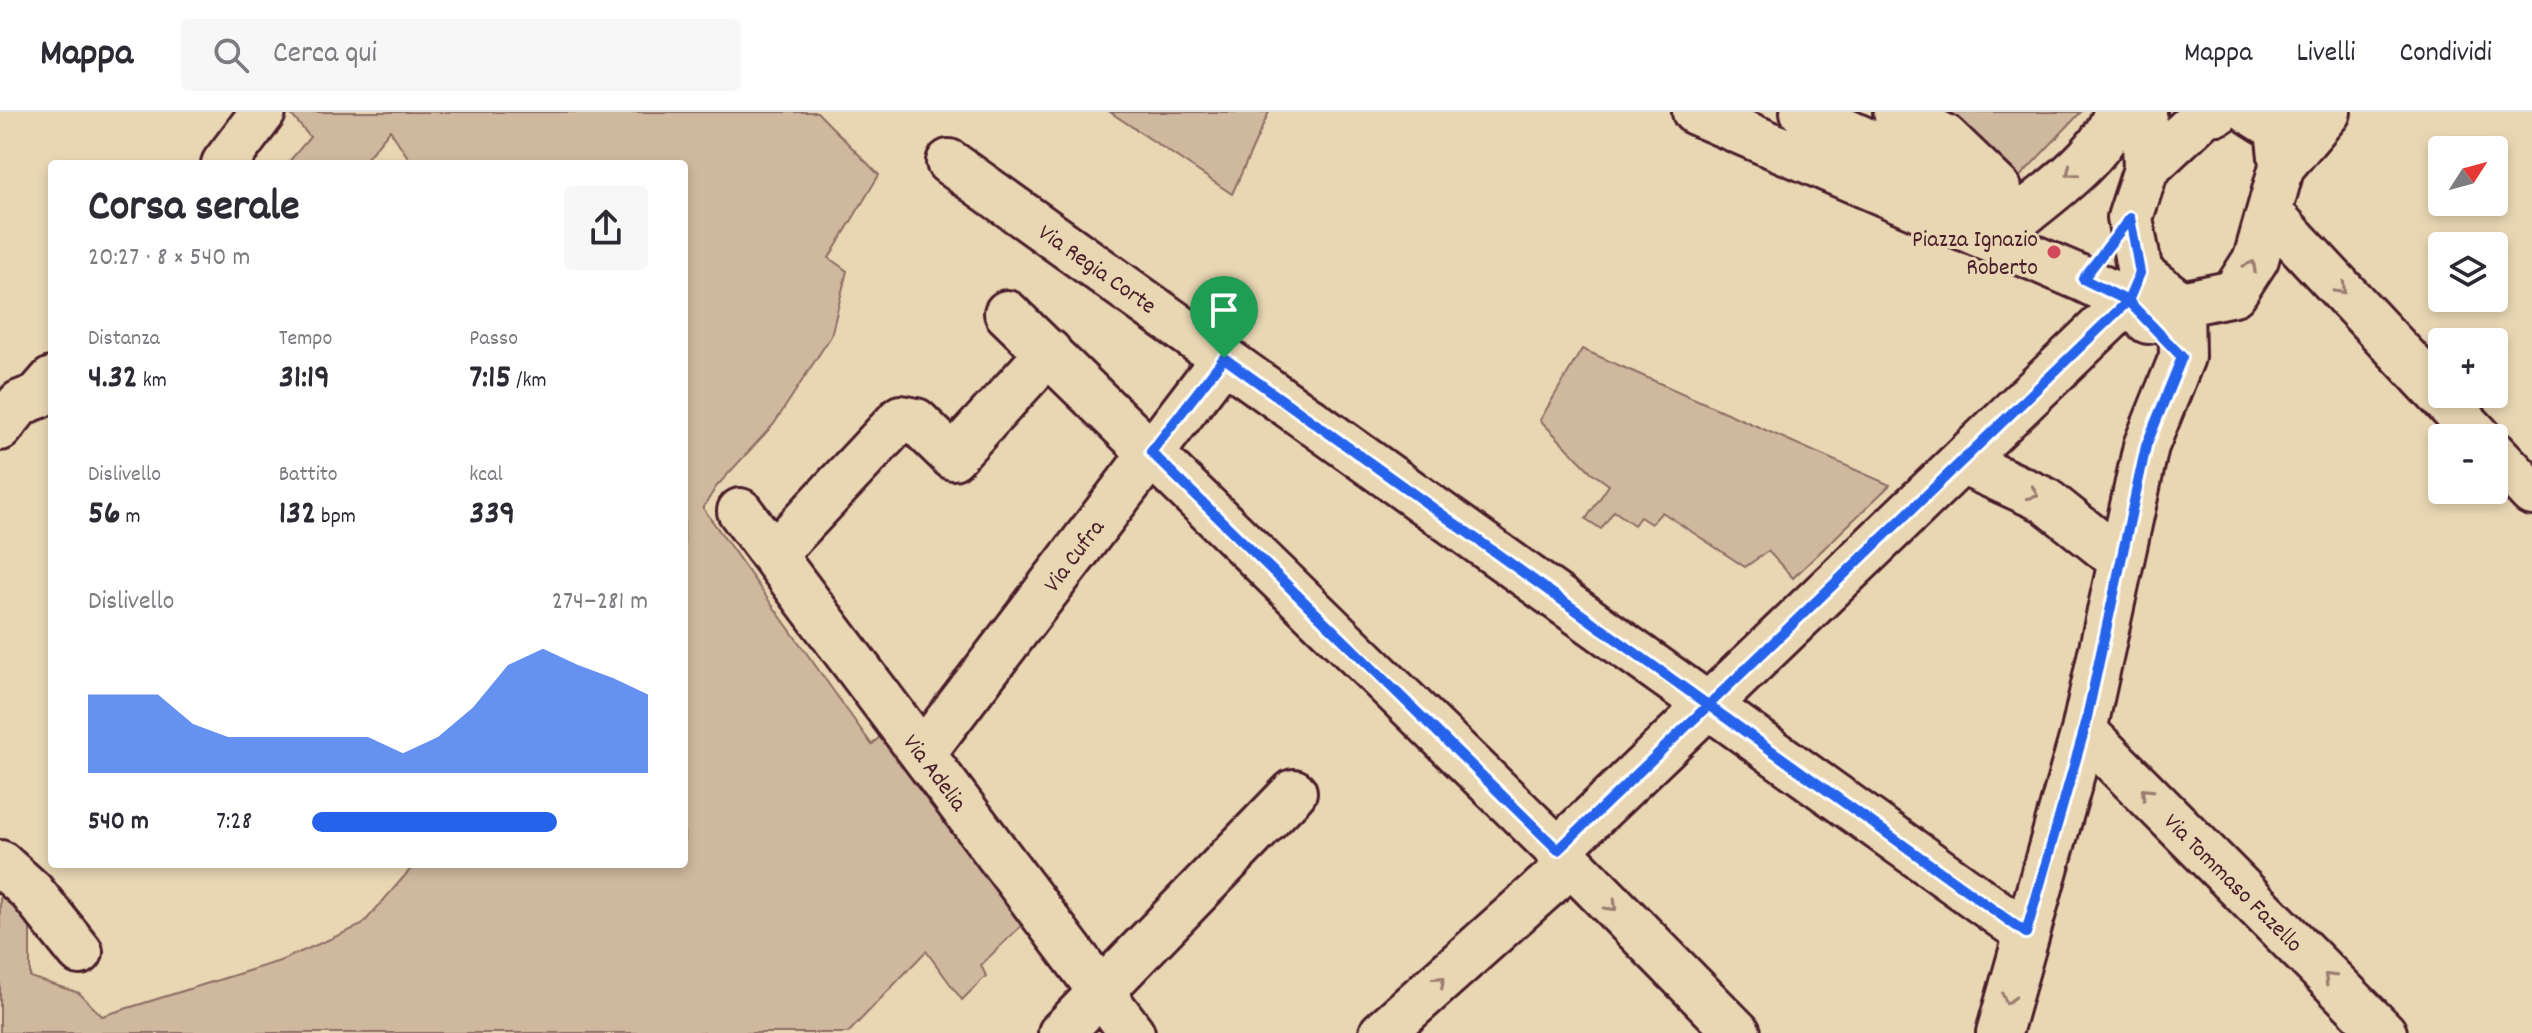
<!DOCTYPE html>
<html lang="it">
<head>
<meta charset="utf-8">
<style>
  :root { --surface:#fff; --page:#f7f7f7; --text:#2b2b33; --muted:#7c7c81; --line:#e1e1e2; --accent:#2563eb }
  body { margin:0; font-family:Dekko,sans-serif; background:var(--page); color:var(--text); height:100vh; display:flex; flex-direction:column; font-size:30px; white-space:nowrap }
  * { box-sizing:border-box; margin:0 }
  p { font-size:26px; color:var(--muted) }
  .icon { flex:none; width:44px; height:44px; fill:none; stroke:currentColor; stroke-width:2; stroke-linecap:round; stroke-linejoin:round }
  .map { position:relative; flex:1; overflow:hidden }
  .sheet { position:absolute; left:48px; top:48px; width:640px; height:708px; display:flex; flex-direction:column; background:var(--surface); border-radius:8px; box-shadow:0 4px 12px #0003 }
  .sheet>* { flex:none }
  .needle { width:52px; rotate:54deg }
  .tools { position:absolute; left:2428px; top:24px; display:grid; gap:16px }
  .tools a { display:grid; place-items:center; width:80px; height:80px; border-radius:8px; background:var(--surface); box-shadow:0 4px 12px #0003; font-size:40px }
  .pin { position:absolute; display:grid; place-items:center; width:68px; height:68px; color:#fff; margin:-82px -34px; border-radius:50% 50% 50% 0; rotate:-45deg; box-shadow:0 0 8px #0007 }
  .pin .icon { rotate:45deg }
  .round { display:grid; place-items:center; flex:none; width:84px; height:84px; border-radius:8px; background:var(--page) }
  .headline { display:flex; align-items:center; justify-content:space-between; height:136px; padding:0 40px }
  h1 { font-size:44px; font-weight:700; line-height:60px }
  .metrics { display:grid; grid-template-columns:repeat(3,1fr); gap:12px; height:136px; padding:8px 40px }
  .metrics div { display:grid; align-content:center }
  .metrics b { font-size:34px; font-weight:700 }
  .metrics small { font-size:22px; font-weight:400 }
  .metrics p { font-size:22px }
  .chart { height:224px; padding:16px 40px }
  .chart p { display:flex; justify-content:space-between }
  .chart svg { width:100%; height:144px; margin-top:8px; fill:var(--accent); opacity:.7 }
  ul { padding:0 40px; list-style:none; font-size:26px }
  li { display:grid; grid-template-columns:128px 96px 1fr; align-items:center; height:60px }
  li i { height:20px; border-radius:10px; background:var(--accent) }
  header { display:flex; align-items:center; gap:48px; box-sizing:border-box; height:112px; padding:0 40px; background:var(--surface); border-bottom:2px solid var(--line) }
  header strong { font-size:38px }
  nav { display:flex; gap:44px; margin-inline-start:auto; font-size:28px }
  .search { width:560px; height:72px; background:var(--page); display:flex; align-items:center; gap:20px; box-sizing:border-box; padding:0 28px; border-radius:8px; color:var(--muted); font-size:30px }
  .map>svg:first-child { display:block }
  .green { fill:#cfb99e; stroke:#8c6c64; stroke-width:2 }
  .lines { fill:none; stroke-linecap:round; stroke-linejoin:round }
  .minor-casing { stroke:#4a1f2b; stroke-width:50 }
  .major-casing { stroke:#4a1f2b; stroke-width:50 }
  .minor { stroke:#e9d7b4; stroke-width:44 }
  .major { stroke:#e9d7b4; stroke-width:44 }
  .oneway { stroke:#9a7b70 }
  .route-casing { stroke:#fff; stroke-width:16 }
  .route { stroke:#2563eb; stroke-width:10 }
  .poi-dot { fill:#d1495b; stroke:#e9d7b4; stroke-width:3 }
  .labels { text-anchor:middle; stroke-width:6; stroke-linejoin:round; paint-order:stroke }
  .poi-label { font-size:24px; fill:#4a1f2b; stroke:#e9d7b4; text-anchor:end }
  .street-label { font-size:24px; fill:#4a1f2b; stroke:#e9d7b4 }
</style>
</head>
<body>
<header>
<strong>Mappa</strong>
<div class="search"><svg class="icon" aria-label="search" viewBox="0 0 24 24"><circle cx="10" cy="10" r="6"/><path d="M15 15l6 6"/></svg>Cerca qui</div>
<nav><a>Mappa</a><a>Livelli</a><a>Condividi</a></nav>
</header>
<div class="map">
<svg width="2532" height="921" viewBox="0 0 2532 921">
  <rect width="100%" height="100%" fill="#e9d7b4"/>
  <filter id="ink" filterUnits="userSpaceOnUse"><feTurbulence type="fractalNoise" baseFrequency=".0125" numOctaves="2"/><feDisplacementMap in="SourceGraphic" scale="16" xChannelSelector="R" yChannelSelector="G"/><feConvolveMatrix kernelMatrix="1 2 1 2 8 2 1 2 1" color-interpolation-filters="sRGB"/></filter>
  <g filter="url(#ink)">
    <path class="green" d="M289,0H817L879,63L829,146L847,159L831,224L774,312L716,375L703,396L872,633L883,621L1023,812L981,853L986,864L962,888L926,839L848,921H0V782L30,810V865L79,881L102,904L280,849L362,813L415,752H684V52H407L409,47L390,18L362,52H287L310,25Z
      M1110,0H1269L1232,82Z
      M1942,0H2081L2014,71Z
      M1582,237L1890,373L1793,466L1768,439L1745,455L1662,400L1651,412L1640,405L1634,413L1614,399L1601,417L1586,407L1609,373L1591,360L1540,308Z"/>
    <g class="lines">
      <g class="minor-casing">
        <path id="minor" d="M1695,0L2083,167L2128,189L2148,209
          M1803,0L2024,100
          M1896,0L1945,25L1999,77
          M2218,0L2206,1L2146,57L2130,106L2140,161L2181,192L2234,181L2256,147L2282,54L2278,17L2251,0
          M949,50L2026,821
          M224,52L263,0
          M2282,54L2328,0
          M2269,100L2480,326
          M2001,120C2037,89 2105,46 2116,0
          M1007,201L1558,738L1738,921
          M0,316L20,291L38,284L52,268
          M2494,341L2532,381
          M1962,350L2045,388L2119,447
          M740,399L1132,921
          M773,443L901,306L916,309L953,345L1049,240
          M2084,619L2384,921
          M923,641L1224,246
          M1558,738L2128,189L2140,161
          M0,751L31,779L80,840
          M1061,921L1294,680
          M1382,921L1571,752
          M1999,921L2084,619L2146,334L2182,245L2181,192"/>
      </g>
      <g class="major-casing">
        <path id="major" d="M2144,0L2146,57
          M2278,17L2286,0"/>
      </g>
      <use href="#minor" class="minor"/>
      <use href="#major" class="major"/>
    </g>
    <defs><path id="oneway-chevron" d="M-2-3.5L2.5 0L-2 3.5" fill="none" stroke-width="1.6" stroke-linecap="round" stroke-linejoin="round" transform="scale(2)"/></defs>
    <g class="oneway">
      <use href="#oneway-chevron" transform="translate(2071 60) rotate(140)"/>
      <use href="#oneway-chevron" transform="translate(2251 154) rotate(-61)"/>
      <use href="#oneway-chevron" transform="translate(2341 177) rotate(47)"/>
      <use href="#oneway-chevron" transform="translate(2033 382) rotate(25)"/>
      <use href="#oneway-chevron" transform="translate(2146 681) rotate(-135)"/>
      <use href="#oneway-chevron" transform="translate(1612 794) rotate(45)"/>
      <use href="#oneway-chevron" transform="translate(2329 866) rotate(-135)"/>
      <use href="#oneway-chevron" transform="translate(1440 869) rotate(-42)"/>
      <use href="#oneway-chevron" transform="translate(2008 887) rotate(105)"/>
    </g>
  </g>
  <g class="lines" filter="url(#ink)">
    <g class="route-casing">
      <path id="route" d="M1224,246L2026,821L2084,619L2146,334L2182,245L2128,189L2083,167L2130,106L2140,161L2128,189L1558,738L1151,340L1224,246"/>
    </g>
    <use href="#route" class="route"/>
  </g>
  <circle class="poi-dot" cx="2054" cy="140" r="8"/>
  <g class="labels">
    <g class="poi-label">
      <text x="2038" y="134">Piazza Ignazio<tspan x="2038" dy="28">Roberto</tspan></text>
    </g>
    <g class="street-label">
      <text transform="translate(1098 156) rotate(35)" y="8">Via Regia Corte</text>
      <text transform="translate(1073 443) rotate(-53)" y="8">Via Cufra</text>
      <text transform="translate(936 660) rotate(53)" y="8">Via Adelia</text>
      <text transform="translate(2234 770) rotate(45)" y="8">Via Tommaso Fazello</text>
    </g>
  </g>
</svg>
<div class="tools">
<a><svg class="needle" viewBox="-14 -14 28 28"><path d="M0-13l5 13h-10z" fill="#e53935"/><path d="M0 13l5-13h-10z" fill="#7c7c81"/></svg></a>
<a><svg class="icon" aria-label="layers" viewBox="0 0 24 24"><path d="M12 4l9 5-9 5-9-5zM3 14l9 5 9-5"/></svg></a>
<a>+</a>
<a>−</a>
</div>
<div class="pin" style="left:1224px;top:246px;background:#1e9e55"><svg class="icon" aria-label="arrive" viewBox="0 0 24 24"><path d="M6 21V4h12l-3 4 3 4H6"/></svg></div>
<section class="sheet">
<div class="headline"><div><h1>Corsa serale</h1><p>20:27 · 8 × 540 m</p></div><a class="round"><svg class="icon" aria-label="share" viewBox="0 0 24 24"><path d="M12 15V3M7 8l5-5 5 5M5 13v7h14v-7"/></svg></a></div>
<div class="metrics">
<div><p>Distanza</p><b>4.32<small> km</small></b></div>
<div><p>Tempo</p><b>31:19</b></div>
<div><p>Passo</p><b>7:15<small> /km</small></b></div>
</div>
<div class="metrics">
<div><p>Dislivello</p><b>56<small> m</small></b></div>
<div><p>Battito</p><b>132<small> bpm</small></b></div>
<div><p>kcal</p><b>339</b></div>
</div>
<div class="chart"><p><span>Dislivello</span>274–281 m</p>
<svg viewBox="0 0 160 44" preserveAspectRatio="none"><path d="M0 44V20L10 20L20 20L30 29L40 33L50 33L60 33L70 33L80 33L90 38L100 33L110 24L120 11L130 6L140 11L150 15L160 20V44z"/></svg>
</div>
<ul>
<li><b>540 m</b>7:28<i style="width:73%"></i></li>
</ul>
</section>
</div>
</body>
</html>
